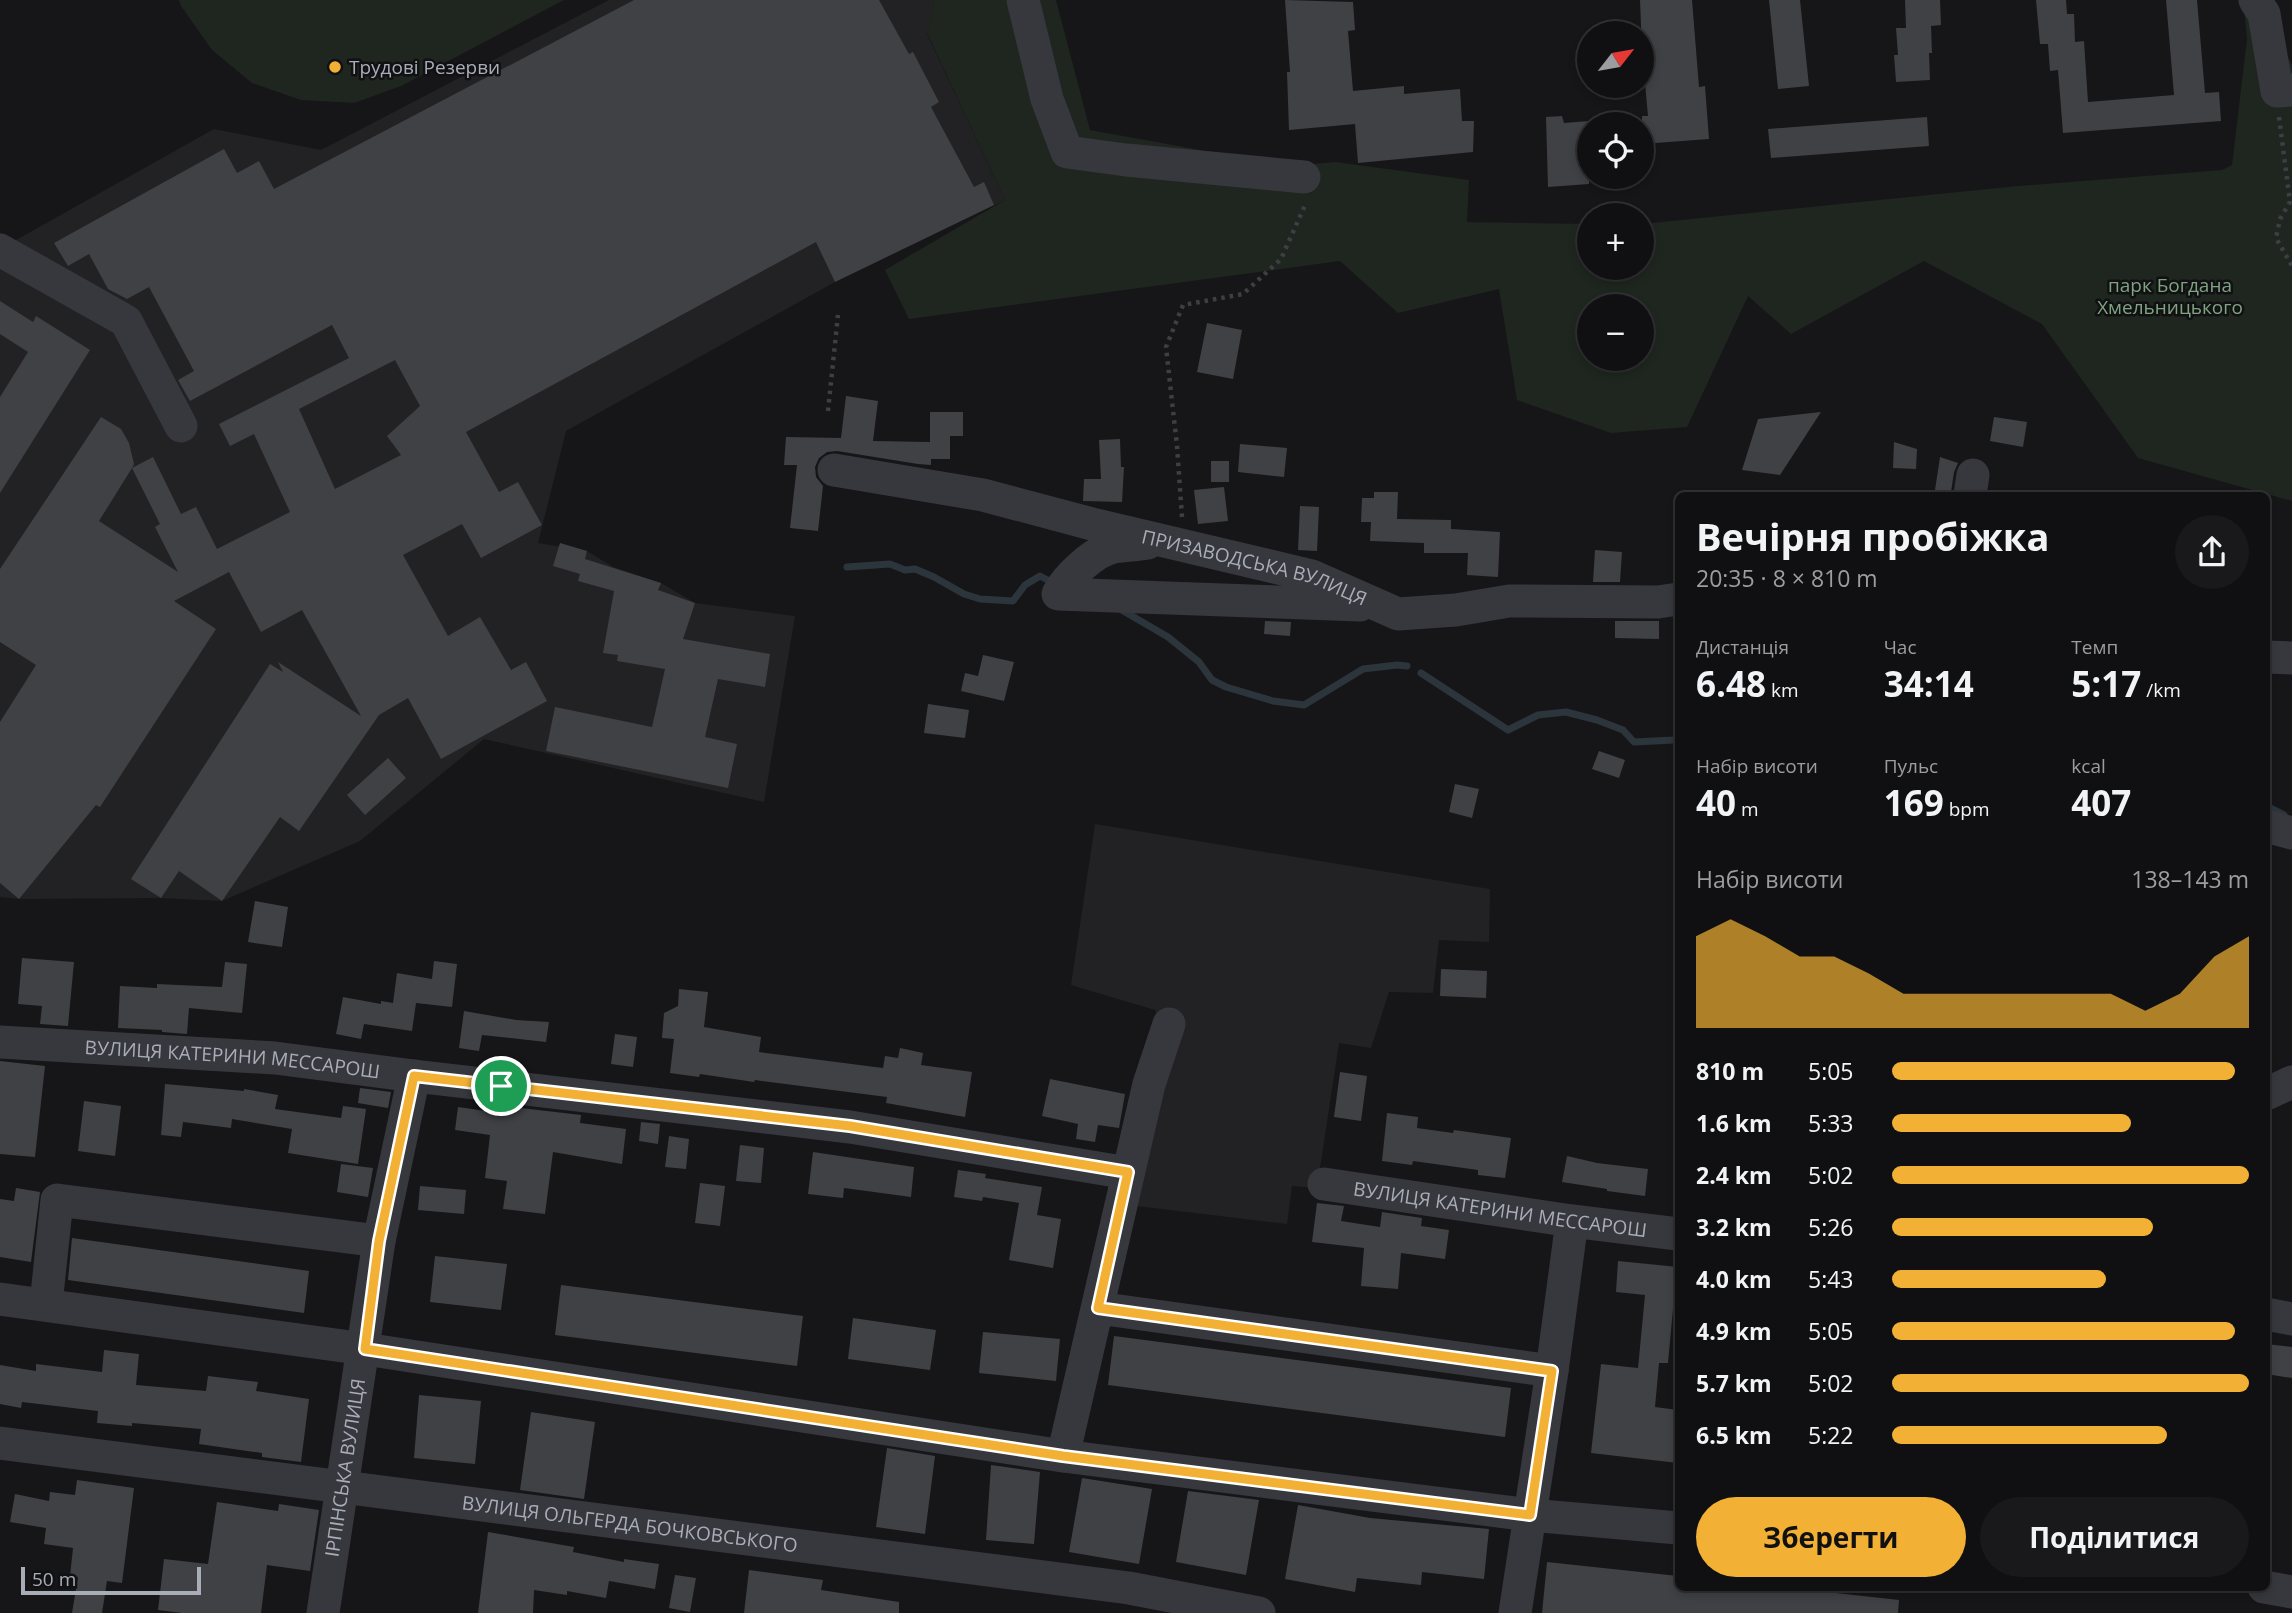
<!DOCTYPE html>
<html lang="uk">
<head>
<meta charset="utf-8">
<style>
  :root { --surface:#101012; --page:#19191b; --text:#f1f3f6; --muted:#9c9d9f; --line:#303032; --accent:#f2b134 }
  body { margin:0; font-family:"Open Sans",sans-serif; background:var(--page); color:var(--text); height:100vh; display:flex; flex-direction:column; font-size:26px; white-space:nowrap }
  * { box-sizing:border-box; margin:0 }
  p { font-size:23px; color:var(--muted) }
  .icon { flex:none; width:38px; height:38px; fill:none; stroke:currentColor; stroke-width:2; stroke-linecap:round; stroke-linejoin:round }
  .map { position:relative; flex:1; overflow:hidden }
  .details { position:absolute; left:1675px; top:492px; width:595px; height:1099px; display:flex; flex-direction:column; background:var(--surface); border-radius:10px; box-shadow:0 4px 10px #0003,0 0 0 2px var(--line) }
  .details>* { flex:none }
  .needle { width:46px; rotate:59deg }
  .controls { position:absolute; left:1577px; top:21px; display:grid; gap:14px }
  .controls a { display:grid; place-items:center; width:77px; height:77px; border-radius:50%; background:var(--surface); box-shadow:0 4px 10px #0003,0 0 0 2px var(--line); font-size:35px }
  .scale { position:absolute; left:21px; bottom:18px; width:180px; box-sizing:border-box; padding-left:7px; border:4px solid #a8adb8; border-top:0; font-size:19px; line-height:24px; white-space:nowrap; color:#a8adb8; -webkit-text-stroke:5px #111113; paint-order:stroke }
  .pin { position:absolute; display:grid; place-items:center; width:60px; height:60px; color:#fff; margin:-30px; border:4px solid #fff; border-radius:50%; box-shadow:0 2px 7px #0007 }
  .round { display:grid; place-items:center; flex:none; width:74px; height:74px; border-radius:37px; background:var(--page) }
  .summary { display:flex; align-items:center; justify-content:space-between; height:119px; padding:0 21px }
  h1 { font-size:38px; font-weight:700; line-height:52px }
  .figures { display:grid; grid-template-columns:repeat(3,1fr); gap:10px; height:119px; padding:7px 21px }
  .figures div { display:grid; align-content:center }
  .figures b { font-size:35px; font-weight:700 }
  .figures small { font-size:19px; font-weight:400 }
  .figures p { font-size:19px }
  .chart { height:196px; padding:14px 21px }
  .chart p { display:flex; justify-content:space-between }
  .chart svg { width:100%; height:126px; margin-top:7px; fill:var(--accent); opacity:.7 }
  .primary-button { display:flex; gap:14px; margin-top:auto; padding:14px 21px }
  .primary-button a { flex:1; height:80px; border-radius:42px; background:var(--accent); color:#111; font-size:28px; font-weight:700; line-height:80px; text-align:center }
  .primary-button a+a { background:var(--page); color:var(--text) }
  ul { padding:0 21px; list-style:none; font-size:23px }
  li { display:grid; grid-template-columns:112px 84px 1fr; align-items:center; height:52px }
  li i { height:18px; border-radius:9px; background:var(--accent) }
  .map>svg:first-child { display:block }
  .built { fill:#222225 }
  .green { fill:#1e261f; fill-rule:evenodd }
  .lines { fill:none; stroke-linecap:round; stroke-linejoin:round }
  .stream { stroke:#2c353c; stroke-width:7 }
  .building { fill:#404145; fill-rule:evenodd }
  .path { stroke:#3d3f44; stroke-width:4.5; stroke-dasharray:3.5 5; stroke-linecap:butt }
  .minor { stroke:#37383d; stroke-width:33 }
  .route-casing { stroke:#fff; stroke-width:14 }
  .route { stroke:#f2b134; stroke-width:9 }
  .poi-dot { fill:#f2b134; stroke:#111113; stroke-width:2.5 }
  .labels { text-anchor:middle; stroke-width:5; stroke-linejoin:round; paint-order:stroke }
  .poi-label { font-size:19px; fill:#a8adb8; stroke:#111113; text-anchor:start }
  .park-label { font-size:19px; fill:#7fa381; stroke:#111113 }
  .street-label { font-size:19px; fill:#a8adb8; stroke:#111113 }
</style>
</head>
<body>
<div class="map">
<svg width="2292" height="1613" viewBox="0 0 2292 1613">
  <rect width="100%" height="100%" fill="#161618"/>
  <path class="built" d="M609,0H935L927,34L1005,200L835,282L566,431L538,543L587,551L613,567L661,583L695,603L795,616L764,802L484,739L360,841L222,901L161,898L19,899L0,897V249L214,129L321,150Z
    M1095,824L1490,889L1489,942L1439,940L1433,993L1389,992L1371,1048L1339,1043L1317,1188L1292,1186L1287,1224L1128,1205L1168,1042L1155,1010L1071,985Z"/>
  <path class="green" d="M179,0H564L401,86L354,103L301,100L252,83L212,50L181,6Z
    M935,0H1056L1090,130L1228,155L1268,168L1335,162L1469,180L1467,222L1589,224V268H1642V224L2018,186L2222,170L2232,165L2247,39L2243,0H2258L2292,65V501L2138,458L2042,324L1924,261L1791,334L1748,296L1687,427L1611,433L1517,400L1499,289L1398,313L1340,261L909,319L885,270L1005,200L927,33ZM1589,306H1642V359H1589Z"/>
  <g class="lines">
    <path class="stream" d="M847,567L890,564L905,570L915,569L934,577L964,594L980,599L1013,601L1025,585L1040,576L1055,584
      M1120,609L1168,637L1199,662L1212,680L1226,687L1273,701L1304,705L1363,669L1397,665L1407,666
      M1421,673L1508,730L1538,715L1566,712L1597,720L1623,730L1634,742L1674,740L1678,737
      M2266,806L2284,815"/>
  </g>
  <path class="building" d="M634,0H879L909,54L913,52L939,102L931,107L974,187L984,182L994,205L835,282L816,242L466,432L499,492L518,482L542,525L481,558L462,524L403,555L448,636L480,617L511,670L526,662L547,701L441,759L408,698L379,715L299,831L280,817L222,901L179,871L161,898L131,879L270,664L283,672L278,662L361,716L302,610L261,632L229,572L174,601L216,629L100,807L96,805L19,899L0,883V722L36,665L0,642V569L101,417L121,429L129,443L134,464L132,468L153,457L181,514L196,507L217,549L290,512L254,434L230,446L219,424L349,358L332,325L190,401L178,380L194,371L149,287L127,299L108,289L89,254L68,266L54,243L224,149L237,173L259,161L274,189ZM395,360L420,406L387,436L401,455L335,489L299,409ZM132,468L160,524L155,527L178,572L99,521Z
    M1285,0L1353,2L1355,30L1348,31L1353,91L1404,86V94L1460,89L1462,121H1474L1473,152L1358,163L1355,124L1289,130L1287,72H1290Z
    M1640,0H1692L1699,87L1705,86L1709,139L1642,144V116H1648L1642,50Z
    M1769,0H1800L1809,86L1778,89Z
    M1905,0H1940L1941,25L1931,26L1932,53H1929L1930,80L1896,82L1894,55H1898L1896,28H1906Z
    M2036,0H2066L2067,14H2074L2075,42L2084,41L2088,102L2174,95L2166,0H2197L2205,93L2219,92L2221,121L2063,133L2058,70L2050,71L2048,44H2040Z
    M1562,116L1564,123L1589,121V184L1548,187L1546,117Z
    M1927,117L1929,146L1771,158L1768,129Z
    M0,301L33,322L36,316L90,350L0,493V397L28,352L0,334Z
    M1207,323L1242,330L1233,379L1197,372Z
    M846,396L878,401L873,441L930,442V412H963V436H950V459H931V465L918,464L837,451L827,452L819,458L815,467L816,477L823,486L818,531L790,528L797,465H784L786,437L841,438Z
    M1821,412L1780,475L1742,470L1758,419Z
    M1994,417L2027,422L2023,447L1990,441Z
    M1120,439L1121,467H1124L1122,502L1083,501L1084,479H1101L1099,440Z
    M1894,442L1917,449L1916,469L1893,468Z
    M1240,444L1287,448L1284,477L1238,472Z
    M1940,457L1958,463L1954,472L1951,492L1935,490Z
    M1211,461H1229V482H1211Z
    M1224,487L1228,521L1198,524L1194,490Z
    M1374,492H1398L1397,519L1451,520V529L1500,532L1498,577L1467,575L1468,553H1424V543L1370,541L1371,522H1361L1362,498H1374Z
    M1300,506L1319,507L1317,551L1298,550Z
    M560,543L587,551L585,559L661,583L658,590L695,603L683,639L770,654L765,687L718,679L705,737L737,744L728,788L546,751L555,707L652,727L665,669L617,661L618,655L603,653L614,591L578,581L580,574L553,566Z
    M1595,550L1622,552L1620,582H1593Z
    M1265,621L1291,622L1290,636L1264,634Z
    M1615,621H1659V639L1615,638Z
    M983,655L1014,662L1004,701L961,691L965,673L978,676Z
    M928,704L969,710L965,738L924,733Z
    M1599,751L1625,760L1619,778L1592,769Z
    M388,758L406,778L365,815L347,795Z
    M1455,784L1479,789L1472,818L1449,812Z
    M255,901L288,907L282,947L248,942Z
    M22,958L74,962L68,1026L40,1024L42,1006L18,1004Z
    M434,961L457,964L452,1007L416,1003L412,1031L364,1024L361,1039L336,1034L343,997L381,1004V1001L393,1003L397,973L432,979Z
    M225,962L247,964L242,1013L189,1008L187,1034L162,1032V1030L118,1028L120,986L157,988V984L222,987Z
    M1441,969L1487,971L1486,998L1440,996Z
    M679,989L708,992L704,1027L761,1037L759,1052L883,1068L885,1056L898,1058L900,1048L923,1053L921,1065L972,1072L965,1117L886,1103L887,1097L755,1080L754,1082L700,1074L699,1077L670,1073L674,1039L662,1038L664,1013L678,1006Z
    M464,1011L516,1020L549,1022L546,1042L482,1035L479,1051L459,1048Z
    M615,1034L637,1037L633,1067L611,1064Z
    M0,1061L45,1066L35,1157L0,1154Z
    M1340,1072L1367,1076L1361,1121L1334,1117Z
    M1050,1079L1125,1094L1119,1128L1098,1125L1095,1142L1076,1139L1078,1124L1042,1116Z
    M165,1084L244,1091V1089L278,1095L275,1109L341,1118L343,1106L366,1109L358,1164L288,1153L292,1129L232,1119L231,1128L183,1122L181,1137L161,1135Z
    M360,1088L391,1092L388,1108L358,1103Z
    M84,1101L121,1106L115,1156L78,1151Z
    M494,1105L581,1115L580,1123L626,1129L622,1164L553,1152L545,1214L503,1209L507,1181L485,1178L490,1135L455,1130L458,1107L493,1112Z
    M1387,1113L1418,1117L1417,1128L1453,1133L1454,1130L1511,1138L1505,1178L1478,1175V1170L1413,1161L1412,1165L1382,1161Z
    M641,1122L660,1124L658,1144L639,1141Z
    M669,1136L689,1139L686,1169L665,1167Z
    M740,1145L764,1148L761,1183L736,1181Z
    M813,1152L914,1167L911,1197L844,1188L843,1198L808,1194Z
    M1567,1156L1597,1163L1648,1169L1645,1196L1607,1191V1189L1562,1182Z
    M341,1164L373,1168L368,1197L337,1192Z
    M958,1170L986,1174L985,1178L1042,1187L1037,1215L1061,1219L1053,1268L1009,1260L1019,1203L983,1197L982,1201L954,1197Z
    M700,1183L725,1186L720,1226L695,1223Z
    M420,1186L466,1190L464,1214L418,1210Z
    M16,1188L40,1192L31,1262L0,1257V1199L14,1201Z
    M1317,1203L1344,1206L1341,1221L1380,1227L1382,1212L1422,1218L1421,1226L1449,1230L1445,1259L1401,1253L1398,1289L1361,1286L1364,1248L1312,1242Z
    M72,1238L309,1271L304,1313L68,1280Z
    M435,1256L507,1264L501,1310L430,1302Z
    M1618,1261L1678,1267V1310L1673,1309L1668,1363H1659L1655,1407L1678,1410V1463L1591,1453L1601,1364L1638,1368L1645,1295L1616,1292Z
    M561,1285L803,1316L797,1366L555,1335Z
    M853,1318L936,1330L930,1370L848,1359Z
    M983,1332L1060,1339L1056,1381L979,1373Z
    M1114,1336L1511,1388L1505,1437L1108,1385Z
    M2266,1344L2292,1347V1378L2266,1374Z
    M104,1350L139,1354L136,1385L206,1391L208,1376L258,1382L256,1391L309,1399L301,1462L262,1457V1453L199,1444L201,1429L132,1423V1426L97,1423L98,1411L22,1402L21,1408L0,1404V1365L36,1371V1364L102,1372Z
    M419,1395L481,1401L475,1464L414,1458Z
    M531,1412L595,1422L584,1499L520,1490Z
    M887,1448L935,1456L925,1534L876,1527Z
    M991,1465L1040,1472L1034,1544L986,1540Z
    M1082,1478L1152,1489L1139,1564L1069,1552Z
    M77,1480L134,1488L122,1583L107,1581L102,1613H72L78,1577L70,1576L73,1548L44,1544L46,1528L10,1522L15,1494L49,1501L50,1492L75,1495Z
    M1188,1491L1259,1500L1246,1575L1176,1562Z
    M217,1502L278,1511L279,1504L319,1510L310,1571L267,1565L261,1613H182L158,1610L164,1559L208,1564Z
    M1298,1505L1370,1518L1489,1529L1484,1579L1422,1572L1421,1585L1357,1578L1355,1592L1285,1579Z
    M488,1532L574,1547L573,1552L624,1562V1559L659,1564L655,1589L609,1581L606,1598L567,1591V1595L534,1590L533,1613H478Z
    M1547,1562L1678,1576V1587H1782L1899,1600L1898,1613H1542Z
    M749,1570L823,1580L821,1590L899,1602V1613H744Z
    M675,1575L696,1578L690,1612L669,1608Z"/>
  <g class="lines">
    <path class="path" d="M2279,117L2290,202L2280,219L2276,238L2292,266
      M828,411L838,315
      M1182,517L1177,446L1166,347L1183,305L1243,294L1281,259L1306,203"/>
    <g class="minor">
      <path d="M1023,0L1047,99L1067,152L1126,160L1304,177"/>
      <path d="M2255,0L2264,14L2277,91L2292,90"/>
      <path d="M0,250L126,321L181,426"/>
      <path id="s1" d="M834,470L983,495L1092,524L1312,576L1398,614L1456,610L1509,601L1658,602L1678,599"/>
      <path d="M1970,495L1973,475"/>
      <path d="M1148,543C1137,545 1125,545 1114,547C1094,551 1067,577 1058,594L1360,605"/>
      <path d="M2266,657L2292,658"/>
      <path d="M2266,826L2292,833"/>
      <path id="s2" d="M0,1042L275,1058L414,1076L850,1127L1128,1173"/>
      <path d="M2266,1094L2292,1082"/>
      <path id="s3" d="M1324,1184L1572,1221L1678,1234"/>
      <path d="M0,1299L365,1349L1063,1456L1530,1515L1678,1528"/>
      <path d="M46,1304L57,1200L379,1241"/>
      <path d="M1098,1308L1552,1371"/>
      <path d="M2266,1314L2292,1319"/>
      <path id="s4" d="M0,1443L1129,1588L1259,1613"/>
      <path d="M1063,1456L1149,1084L1169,1024"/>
      <path d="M2264,1587L2292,1592"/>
      <path id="s5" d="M323,1613L379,1241L414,1076"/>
      <path d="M1515,1613L1552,1371L1572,1221"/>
    </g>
  </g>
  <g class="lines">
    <g class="route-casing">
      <path id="route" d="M414,1076L850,1126L1128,1172L1098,1308L1552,1371L1530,1515L1063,1456L365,1349L379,1241Z"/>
    </g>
    <use href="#route" class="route"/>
  </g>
  <circle class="poi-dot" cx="335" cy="67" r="7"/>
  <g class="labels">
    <g class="poi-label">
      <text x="349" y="74">Трудові Резерви</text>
    </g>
    <g class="park-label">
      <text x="2170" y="292">парк Богдана<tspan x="2170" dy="22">Хмельницького</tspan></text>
    </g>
    <g class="street-label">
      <text dy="7" stroke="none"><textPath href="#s1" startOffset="432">ПРИЗАВОДСЬКА ВУЛИЦЯ</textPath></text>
      <text dy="7" stroke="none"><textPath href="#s2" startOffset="233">ВУЛИЦЯ КАТЕРИНИ МЕССАРОШ</textPath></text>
      <text dy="7" stroke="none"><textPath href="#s3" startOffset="178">ВУЛИЦЯ КАТЕРИНИ МЕССАРОШ</textPath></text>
      <text dy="7" stroke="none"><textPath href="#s5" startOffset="147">ІРПІНСЬКА ВУЛИЦЯ</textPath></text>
      <text dy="7" stroke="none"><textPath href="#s4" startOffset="635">ВУЛИЦЯ ОЛЬГЕРДА БОЧКОВСЬКОГО</textPath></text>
    </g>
  </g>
</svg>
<div class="controls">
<a><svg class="needle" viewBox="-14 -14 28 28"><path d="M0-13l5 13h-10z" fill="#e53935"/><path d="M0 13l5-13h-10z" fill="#9c9d9f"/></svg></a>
<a><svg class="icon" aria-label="locate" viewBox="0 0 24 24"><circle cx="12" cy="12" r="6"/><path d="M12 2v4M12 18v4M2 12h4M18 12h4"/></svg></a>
<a>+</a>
<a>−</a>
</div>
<div class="scale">50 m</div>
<div class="pin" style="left:501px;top:1086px;background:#1e9e55"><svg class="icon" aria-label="arrive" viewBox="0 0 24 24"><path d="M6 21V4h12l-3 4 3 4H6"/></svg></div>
<section class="details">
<div class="summary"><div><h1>Вечірня пробіжка</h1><p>20:35 · 8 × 810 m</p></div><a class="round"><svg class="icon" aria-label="share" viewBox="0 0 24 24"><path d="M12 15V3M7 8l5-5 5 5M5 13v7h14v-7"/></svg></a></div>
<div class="figures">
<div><p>Дистанція</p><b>6.48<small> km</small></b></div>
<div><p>Час</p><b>34:14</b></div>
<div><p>Темп</p><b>5:17<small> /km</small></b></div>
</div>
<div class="figures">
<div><p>Набір висоти</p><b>40<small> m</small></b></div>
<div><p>Пульс</p><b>169<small> bpm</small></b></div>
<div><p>kcal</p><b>407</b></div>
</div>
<div class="chart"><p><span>Набір висоти</span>138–143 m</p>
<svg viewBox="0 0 160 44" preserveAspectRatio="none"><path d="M0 44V12L10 6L20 12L30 19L40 19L50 25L60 32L70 32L80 32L90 32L100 32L110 32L120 32L130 38L140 32L150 19L160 12V44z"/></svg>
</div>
<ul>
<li><b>810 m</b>5:05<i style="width:96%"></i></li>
<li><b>1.6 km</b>5:33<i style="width:67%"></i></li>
<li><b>2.4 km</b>5:02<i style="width:100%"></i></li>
<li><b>3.2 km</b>5:26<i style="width:73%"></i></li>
<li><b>4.0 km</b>5:43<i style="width:60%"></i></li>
<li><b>4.9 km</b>5:05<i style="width:96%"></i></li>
<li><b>5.7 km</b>5:02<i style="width:100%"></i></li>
<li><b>6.5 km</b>5:22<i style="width:77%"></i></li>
</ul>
<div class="primary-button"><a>Зберегти</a><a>Поділитися</a></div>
</section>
</div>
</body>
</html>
